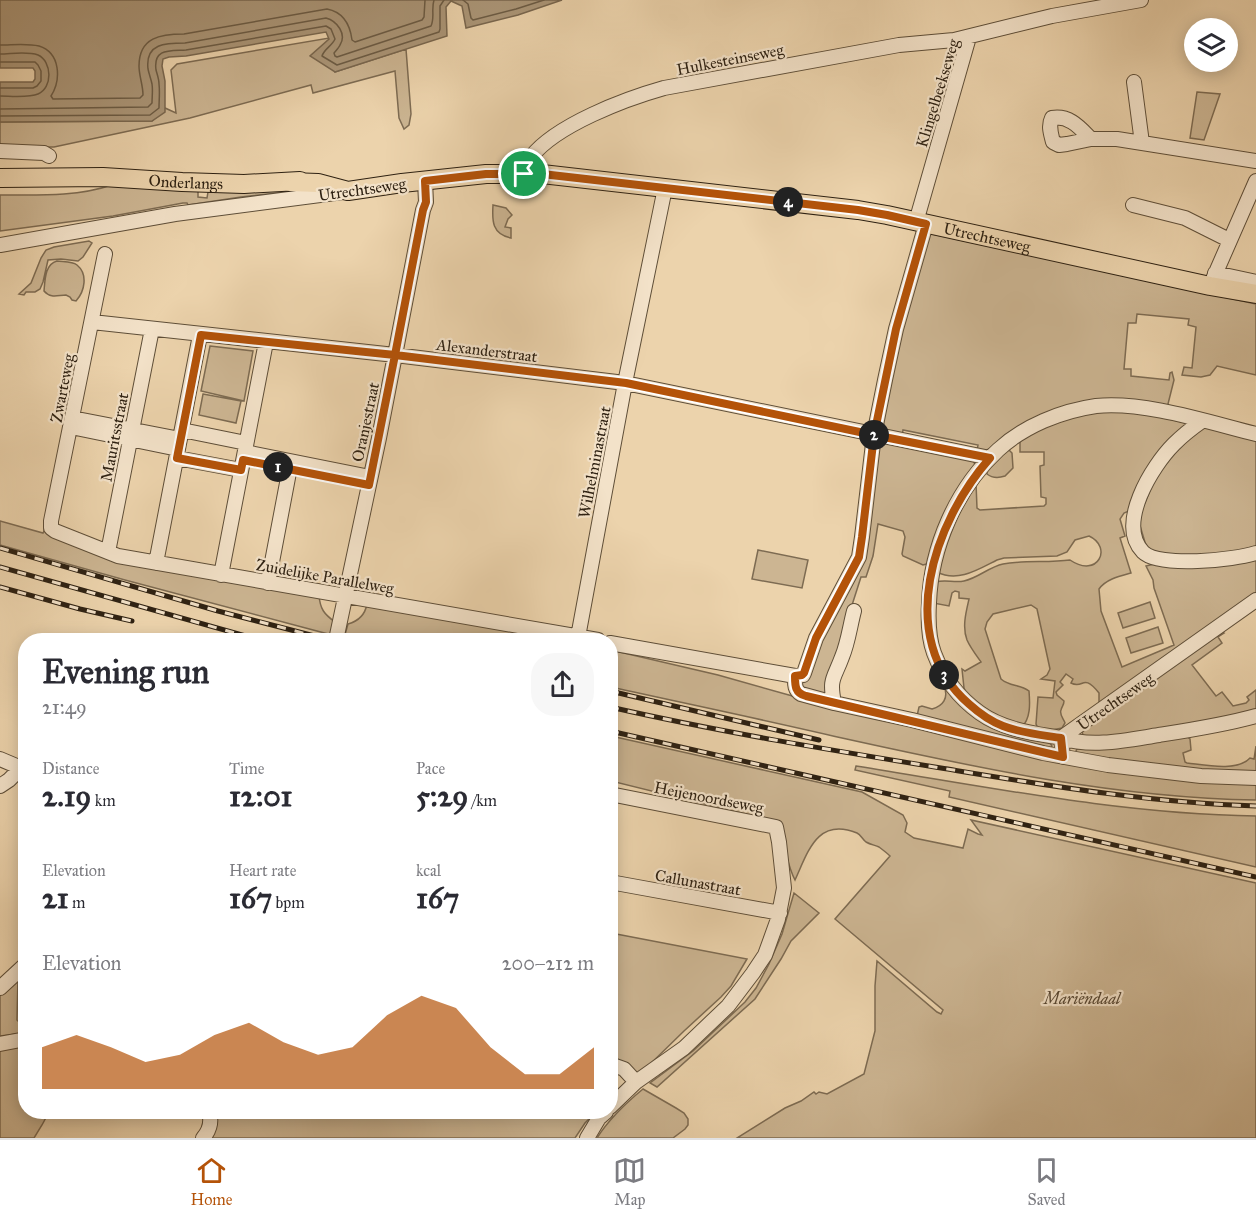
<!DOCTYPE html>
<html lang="en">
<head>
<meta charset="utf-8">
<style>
  :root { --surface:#fff; --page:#f7f7f7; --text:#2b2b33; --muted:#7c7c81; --line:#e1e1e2; --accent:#b45309 }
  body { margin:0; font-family:"IM FELL Great Primer",serif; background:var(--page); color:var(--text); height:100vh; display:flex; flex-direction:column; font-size:22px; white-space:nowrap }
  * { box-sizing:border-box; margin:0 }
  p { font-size:20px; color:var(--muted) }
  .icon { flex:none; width:33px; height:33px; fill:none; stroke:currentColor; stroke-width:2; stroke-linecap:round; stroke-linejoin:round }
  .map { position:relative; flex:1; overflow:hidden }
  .details { position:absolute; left:18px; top:633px; width:600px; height:486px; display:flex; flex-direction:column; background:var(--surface); border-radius:24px; box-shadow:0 3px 15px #0003 }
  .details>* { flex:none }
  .buttons { position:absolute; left:1184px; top:18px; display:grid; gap:12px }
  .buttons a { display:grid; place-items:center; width:54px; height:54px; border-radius:50%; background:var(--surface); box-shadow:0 3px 15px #0003; font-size:30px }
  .pin { position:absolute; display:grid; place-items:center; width:51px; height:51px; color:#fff; margin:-26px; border:3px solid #fff; border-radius:50%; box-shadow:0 2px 6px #0007 }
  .km { position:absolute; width:30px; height:30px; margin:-15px; border-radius:50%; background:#222; color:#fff; font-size:16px; line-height:30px; text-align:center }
  .round { display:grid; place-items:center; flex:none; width:63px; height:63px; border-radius:24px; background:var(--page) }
  .summary { display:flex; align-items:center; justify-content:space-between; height:102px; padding:0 24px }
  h1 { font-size:33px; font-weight:700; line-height:45px }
  .metrics { display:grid; grid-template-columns:repeat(3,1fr); gap:9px; height:102px; padding:6px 24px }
  .metrics div { display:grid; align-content:center }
  .metrics b { font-size:30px; font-weight:700 }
  .metrics small { font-size:16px; font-weight:400 }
  .metrics p { font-size:16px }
  .chart { height:168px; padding:12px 24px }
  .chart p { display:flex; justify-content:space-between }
  .chart svg { width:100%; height:108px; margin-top:6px; fill:var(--accent); opacity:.7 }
  .menu { display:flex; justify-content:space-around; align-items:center; height:84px; border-top:2px solid var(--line); background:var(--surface); font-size:16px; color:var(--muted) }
  .menu a { display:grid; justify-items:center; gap:3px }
  .menu .on { color:var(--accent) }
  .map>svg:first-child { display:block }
  .green { fill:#ccb592; stroke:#7d6b52; stroke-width:1.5 }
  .water { fill:#ab9678; stroke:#79674f; stroke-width:1.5 }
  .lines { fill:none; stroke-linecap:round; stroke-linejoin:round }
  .shore { stroke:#6c5c45; stroke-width:1.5 }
  .minor-casing { stroke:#5e4e38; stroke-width:16 }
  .major-casing { stroke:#2e2112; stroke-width:20 }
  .minor { stroke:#f3e2c9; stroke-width:14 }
  .major { stroke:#ecd3ac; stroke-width:18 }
  .rail-casing { stroke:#2e2112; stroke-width:5 }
  .rail { stroke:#f3e2c9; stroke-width:3; stroke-dasharray:9; stroke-linecap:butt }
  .route-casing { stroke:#fff; stroke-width:12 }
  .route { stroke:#b45309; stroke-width:8 }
  .labels { text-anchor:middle; stroke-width:4.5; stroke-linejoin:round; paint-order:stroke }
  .street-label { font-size:16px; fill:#2e2112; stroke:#f3e2c9 }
  .park-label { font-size:16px; font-style:italic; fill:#564632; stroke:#f3e2c9 }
</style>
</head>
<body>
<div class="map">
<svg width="1256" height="1138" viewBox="0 0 1256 1138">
  <rect width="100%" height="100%" fill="#ecd3ac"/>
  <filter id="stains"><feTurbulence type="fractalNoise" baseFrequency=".00333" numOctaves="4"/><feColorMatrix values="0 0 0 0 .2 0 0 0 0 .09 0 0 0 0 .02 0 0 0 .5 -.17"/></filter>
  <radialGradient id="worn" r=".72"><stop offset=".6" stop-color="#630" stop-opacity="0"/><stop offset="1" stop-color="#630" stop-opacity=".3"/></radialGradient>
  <path class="green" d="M329,38L335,72L406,49L411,114L409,125L404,129L399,118L395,71L313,93L311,85L190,118L54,147H0V122L152,121L165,108L176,113L171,70L177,64Z
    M1197,92L1220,94L1204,140L1190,138Z
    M112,185L198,191V197L207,198L208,192L314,189L241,197L188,205L187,203H183L113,216L0,231V195C38,195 76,197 112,185Z
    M493,205L506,208L512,215L508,219L505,227L511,228V238C492,234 492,221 493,205Z
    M929,234H932L1256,304V375L1217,366L1210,375L1201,377L1182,375L1184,367L1192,368L1196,327L1188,325L1189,319L1137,314L1136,323H1128L1124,369H1131V376L1169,380L1170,373L1172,372L1174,380L1167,408L1108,402L984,451L977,450L978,445L903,430L902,436L881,432L888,380Z
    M89,241L92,243L83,257L78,261L61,259L48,260L43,282L40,289L35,292H26L24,295L19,294L31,283L41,258L46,250L54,247Z
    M57,261C63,262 72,261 77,265C88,274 85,291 76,301L72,300L70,297L66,295C58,295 51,299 44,291C45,280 45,264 57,261Z
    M210,346L253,351L244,401L201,391Z
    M203,394L241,401L236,423L199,415Z
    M1096,411L1139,412L1186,423L1187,426L1129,511L1124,513L1120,519L1125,536L1120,538L1131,573C1120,576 1106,579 1099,589L1101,611L1122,667L1174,645L1154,588L1153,580L1146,566L1154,564L1256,556V595L1100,704L1099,702V693C1082,672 1084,690 1071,683L1073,679L1066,674L1060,682L1063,685L1056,692L1057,695L1064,701C1064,705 1062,706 1061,710C1059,715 1064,719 1065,723L1062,728L1052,730H1039L1036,724L1038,697L1053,698L1055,681L1041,679L1047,675L1050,669L1037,609L1031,605L993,614L987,622L985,629L1001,679C1010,687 1020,684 1029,691C1030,703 1031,719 1021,728L1006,722L968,697L964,688L962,669L965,671L981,662C976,655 970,647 967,640C962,627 966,612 969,599L959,598V592L955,591L952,593L949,606L933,603L936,582C945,579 954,583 964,581C978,578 989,567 1003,564C1025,560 1048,563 1070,560C1098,579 1113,547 1089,536L1075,540L1067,552L1057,556L1004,558L997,560C979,569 958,583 937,572L947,535L976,483L977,508L980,510L1044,506L1046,504V498L1041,497L1040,466L1044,465V452H1020V441L1045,425Z
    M1209,426L1256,438V550L1176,558L1147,549L1138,519L1162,462L1203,427Z
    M877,440L973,460L976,467L930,563L923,565L903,556L902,554L905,537L903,531L878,524L873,556L866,577H861L853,602L840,656L827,695L803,692L801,682L856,571Z
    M1005,450H1009L1012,453L1013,468L1005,476C999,478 992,478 987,474V471Z
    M0,521L43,533L44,531L60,537L319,595C320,609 324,614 335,622L332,635L125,580L0,545Z
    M758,550L808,560L802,588L752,579Z
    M1150,602L1155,618L1123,628L1118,613Z
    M367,604L566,640H359L344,638L348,624C359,621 365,615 367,604Z
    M1158,627L1163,643L1131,653L1126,638Z
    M1222,632L1224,633L1218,637L1222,643L1192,665L1216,696L1222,692L1233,706L1246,703L1249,700L1247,697L1256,690V712L1118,737L1083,736L1082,730Z
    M611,650L718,675L796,697L1063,761L1256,781V800C1116,798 978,768 842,738C765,720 688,704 611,687Z
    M936,677L940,678L1019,734L1050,743L1052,746L1051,748L917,716L919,707L922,706L932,709C943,706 949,698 944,686L935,682L934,679Z
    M611,736L862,792L903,815L907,823L905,832L914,838L963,848L968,829L978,834L982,835L971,820L1256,883V1138H737L785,1108L801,1101L814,1092L816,1094L819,1092L827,1094L864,1074L875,1031V986L877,961L937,1012L941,1014L943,1010L835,919L890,856C887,853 883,850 879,847C875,845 871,845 866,842C862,839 861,835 857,833C817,817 808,852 795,880C785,861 786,839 773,821L611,781Z
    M1186,736L1190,739L1191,750L1183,753L1185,762L1187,763C1205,765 1237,772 1250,758L1254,759L1256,746V774L1153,767L1075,753L1077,749Z
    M856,766C989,787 1121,814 1256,816V867L949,797L950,791L855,770Z
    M794,893L819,913L791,941L781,959L755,999L657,1087L650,1083L693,1051L745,1002L756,988L769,964L782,934Z
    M611,933L747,959L731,986L721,997L684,1031L640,1074L634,1073L611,1059Z
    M18,976L17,1020L25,1028V1033L0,1036V992Z
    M25,1044L26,1112H49L42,1125L34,1138H0V1046Z
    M643,1089L676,1108L684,1113L688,1119V1125L685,1129L673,1138H597C609,1119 626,1103 643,1089Z
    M211,1112H596L585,1123L575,1138H207Z"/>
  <path class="water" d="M0,0H562L518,15L466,28L462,6L451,1L446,7L447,36L335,72L310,56L329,39L326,32L186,56L169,57L163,59L162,66L165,81V112L152,121L0,122V82H33L35,79V71L33,68H0Z"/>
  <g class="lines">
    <path class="shore" d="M463,0L468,4L471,18L473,20L516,9L544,0
      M0,45C12,45 27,43 39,46C61,53 61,80 51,96L53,99L140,98L143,95C143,85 139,76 139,66C139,37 161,34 184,34L327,9C343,12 350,24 352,40L355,42L422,20L424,17L425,0
      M0,54C11,54 27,51 38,55C52,61 53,88 38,94C29,98 10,96 0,96
      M0,62H35L38,65L41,71V81L37,86L33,88H0
      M0,109L148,107L152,103C152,97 153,90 152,84C151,79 149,74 148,69C145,43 166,43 185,43L326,18C337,21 347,34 340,45C340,46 335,52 334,53L335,56L337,57L431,26C435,18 431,9 434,0
      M0,116L150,115L159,108C159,100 160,92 159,84C159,79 157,74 156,70C153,48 170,51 186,50L326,26L331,29L335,39C332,46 324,49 322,56L337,65L439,32L440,29V6L444,0"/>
    <g class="minor-casing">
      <path id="minor" d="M1134,82L1142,143
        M1091,139C1080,128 1070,115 1052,118C1048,126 1051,134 1053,142L1059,145L1067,144L1091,139H1117L1256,161
        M0,151L44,153L49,156
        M524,174C526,168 527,162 531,157C556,125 625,99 664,88L899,45L954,40L1052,16L1141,0
        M1133,205L1185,218L1229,240
        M916,222L969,37
        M0,245L175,214L343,192
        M105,254L51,521V528L55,531L118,556L598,640
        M1215,273L1256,282
        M1210,286L1256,181
        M92,322L395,355L625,383L990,458
        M72,418L180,439
        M1202,421C1192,428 1182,436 1174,444C1152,466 1116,524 1143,552C1159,568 1234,560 1256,553
        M71,427L178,449
        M182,430L246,443
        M245,452L370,477
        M177,458L241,470
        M108,552L152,329
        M156,563L200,335
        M221,575L266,342
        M268,583L291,462
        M1256,600L1061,738C1093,748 1127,740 1159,735C1191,730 1224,725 1256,716
        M854,611C850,626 848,643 842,657C834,679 829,678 834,703L912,720L1043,753L1108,765L1201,776L1256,778
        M578,637L625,383L665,188
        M336,640L379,438L423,210L426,202L425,181
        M610,643L795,676L803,675L804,673L816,638L859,557L862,537L874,435L885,380L896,329L926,224
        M795,676C795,683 794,690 801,694L834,703
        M1063,757L1061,738C1033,733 1004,730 980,713C959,698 943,677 934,653C928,637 928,620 929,603C931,547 956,489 998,450C1024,426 1061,411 1096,406C1144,401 1208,422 1256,434
        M0,759L26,770
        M0,786L9,780L21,768
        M610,794L776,827L779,842L784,888L778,919L765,955L753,973L728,1006L684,1048L636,1082L610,1107
        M610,882L780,913
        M0,988L26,964
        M0,1044L26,1039
        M610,1064L624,1069L636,1082
        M203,1138C210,1130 212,1122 209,1112
        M587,1138L599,1118L606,1112"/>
    </g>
    <g class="major-casing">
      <g id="major">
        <path id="s1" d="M0,178L103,177L182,182L244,184L300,181"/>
        <path id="s2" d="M290,182L318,183L348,191L402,183L486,174H542L858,210L887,215L1210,286L1256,294"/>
      </g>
    </g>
    <use href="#minor" class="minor"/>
    <use href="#major" class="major"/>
    <g class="rail-casing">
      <path id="rail" d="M0,548L218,611L330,640
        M0,567L260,640
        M0,587L80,609L132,621
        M610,691L819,740
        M610,707C720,732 830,750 941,768C1045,785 1150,803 1256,806
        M610,731L1256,877"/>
    </g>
    <use href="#rail" class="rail"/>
  </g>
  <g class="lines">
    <g class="route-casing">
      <path id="route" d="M524,174H486L425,181L426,202L423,210L395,355L201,335L177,458L241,470L243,460L369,485L395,355L626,383L874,435L862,537L859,557L816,638L804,673L802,675L795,676C795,686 795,693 806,696L1063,757L1061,738C1042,735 1021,733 1003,726C990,721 979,713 969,704C893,638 934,521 990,458L874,435L896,329L926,224L887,215L858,210L542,174H524"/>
    </g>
    <use href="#route" class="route"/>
  </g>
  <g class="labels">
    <g class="street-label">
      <text transform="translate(730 59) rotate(-11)" y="6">Hulkesteinseweg</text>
      <text transform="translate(937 93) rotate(-73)" y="6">Klingelbeekseweg</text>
      <text dy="6" stroke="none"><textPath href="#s1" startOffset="186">Onderlangs</textPath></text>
      <text transform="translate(362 189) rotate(-8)" y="6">Utrechtseweg</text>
      <text dy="6" stroke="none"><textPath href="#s2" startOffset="704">Utrechtseweg</textPath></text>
      <text transform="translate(487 350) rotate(7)" y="6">Alexanderstraat</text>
      <text transform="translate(62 388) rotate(-79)" y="6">Zwarteweg</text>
      <text transform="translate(365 422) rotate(-78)" y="6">Oranjestraat</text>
      <text transform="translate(114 437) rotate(-79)" y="6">Mauritsstraat</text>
      <text transform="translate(594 462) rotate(-79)" y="6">Wilhelminastraat</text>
      <text transform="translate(325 576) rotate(10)" y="6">Zuidelijke Parallelweg</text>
      <text transform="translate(1115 701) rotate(-35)" y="6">Utrechtseweg</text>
      <text transform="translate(709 797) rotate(11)" y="6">Heijenoordseweg</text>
      <text transform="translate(698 882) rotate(10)" y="6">Callunastraat</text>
    </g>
    <g class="park-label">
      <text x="1082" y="1004">Mariëndaal</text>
    </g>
  </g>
  <rect width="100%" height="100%" filter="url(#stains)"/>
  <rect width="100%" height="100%" fill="url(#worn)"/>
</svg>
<div class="buttons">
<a><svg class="icon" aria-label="layers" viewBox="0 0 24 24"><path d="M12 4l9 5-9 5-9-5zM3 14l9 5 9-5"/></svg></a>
</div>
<div class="pin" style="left:524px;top:174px;background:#1e9e55"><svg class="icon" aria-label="arrive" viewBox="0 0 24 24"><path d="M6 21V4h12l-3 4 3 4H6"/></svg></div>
<b class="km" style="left:278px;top:467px">1</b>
<b class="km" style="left:874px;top:435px">2</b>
<b class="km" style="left:944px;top:675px">3</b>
<b class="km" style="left:788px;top:202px">4</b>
<section class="details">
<div class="summary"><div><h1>Evening run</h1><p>21:49</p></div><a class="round"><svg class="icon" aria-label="share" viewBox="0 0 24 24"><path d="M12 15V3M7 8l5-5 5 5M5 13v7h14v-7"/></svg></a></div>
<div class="metrics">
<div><p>Distance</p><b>2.19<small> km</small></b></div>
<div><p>Time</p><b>12:01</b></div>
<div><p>Pace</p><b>5:29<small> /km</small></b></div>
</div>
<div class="metrics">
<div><p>Elevation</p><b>21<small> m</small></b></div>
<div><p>Heart rate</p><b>167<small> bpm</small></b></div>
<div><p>kcal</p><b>167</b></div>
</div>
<div class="chart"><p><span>Elevation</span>200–212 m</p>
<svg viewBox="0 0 160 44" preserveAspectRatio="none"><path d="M0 44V27L10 22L20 27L30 33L40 30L50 22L60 17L70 25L80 30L90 27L100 14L110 6L120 11L130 27L140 38L150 38L160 27V44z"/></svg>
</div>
</section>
</div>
<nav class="menu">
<a class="on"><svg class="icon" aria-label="home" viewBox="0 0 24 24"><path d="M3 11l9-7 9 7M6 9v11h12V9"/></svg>Home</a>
<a><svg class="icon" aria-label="map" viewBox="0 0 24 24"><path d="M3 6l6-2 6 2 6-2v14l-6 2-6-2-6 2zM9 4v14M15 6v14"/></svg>Map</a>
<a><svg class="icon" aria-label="saved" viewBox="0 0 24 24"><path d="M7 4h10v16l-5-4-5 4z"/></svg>Saved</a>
</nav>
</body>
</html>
